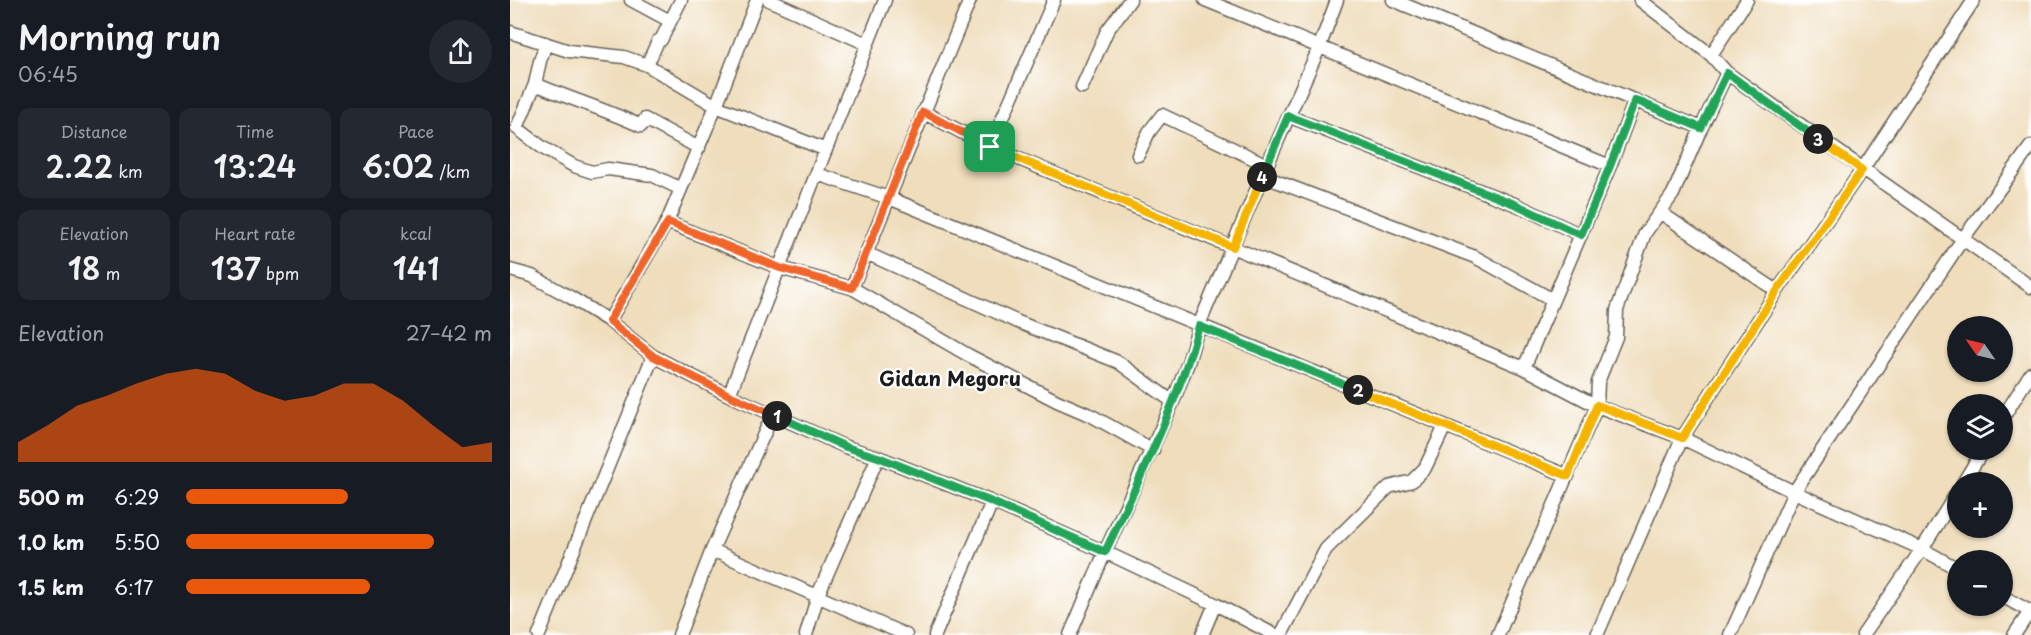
<!DOCTYPE html>
<html lang="en">
<head>
<meta charset="utf-8">
<style>
  :root { --surface:#171b24; --page:#242831; --text:#f1f3f6; --muted:#9ea1a6; --accent:#ea580c }
  body { margin:0; font-family:"Playpen Sans",sans-serif; background:var(--page); color:var(--text); height:100vh; display:flex; flex-direction:column; font-size:22px; white-space:nowrap }
  * { box-sizing:border-box; margin:0 }
  p { font-size:20px; color:var(--muted) }
  .icon { flex:none; width:33px; height:33px; fill:none; stroke:currentColor; stroke-width:2; stroke-linecap:round; stroke-linejoin:round }
  .map { position:relative; flex:1; overflow:hidden }
  .details { display:flex; flex-direction:column; background:var(--surface); width:510px }
  .details>* { flex:none }
  .needle { width:39px; rotate:304deg }
  .fabs { position:absolute; left:1437px; top:316px; display:grid; gap:12px }
  .fabs a { display:grid; place-items:center; width:66px; height:66px; border-radius:50%; background:var(--surface); box-shadow:0 2px 4px #0004; font-size:30px }
  .pin { position:absolute; display:grid; place-items:center; width:51px; height:51px; color:#fff; margin:-26px; border-radius:12px; box-shadow:0 3px 9px #0006 }
  .km { position:absolute; width:30px; height:30px; margin:-15px; border-radius:50%; background:#222; color:#fff; font-size:16px; line-height:30px; text-align:center }
  .round { display:grid; place-items:center; flex:none; width:63px; height:63px; border-radius:32px; background:var(--page) }
  .overview { display:flex; align-items:center; justify-content:space-between; height:102px; padding:0 18px }
  h1 { font-size:33px; font-weight:600; line-height:45px }
  .stats { display:grid; grid-template-columns:repeat(3,1fr); gap:9px; height:102px; padding:6px 18px }
  .stats div { display:grid; align-content:center; border-radius:12px; background:var(--page); text-align:center }
  .stats b { font-size:30px; font-weight:600 }
  .stats small { font-size:16px; font-weight:400 }
  .stats p { font-size:16px }
  .chart { height:168px; padding:12px 18px }
  .chart p { display:flex; justify-content:space-between }
  .chart svg { width:100%; height:108px; margin-top:6px; fill:var(--accent); opacity:.7 }
  ul { padding:0 18px; list-style:none; font-size:20px }
  li { display:grid; grid-template-columns:96px 72px 1fr; align-items:center; height:45px }
  li i { height:15px; border-radius:8px; background:var(--accent) }
  main { display:flex; flex:1; min-height:0 }
  .map>svg:first-child { display:block }
  .lines { fill:none; stroke-linecap:round; stroke-linejoin:round }
  .street-casing { stroke:#666054; stroke-width:15 }
  .street { stroke:#fff; stroke-width:12 }
  .split-1-casing { stroke:#fff; stroke-width:12 }
  .split-2-casing { stroke:#fff; stroke-width:12 }
  .split-3-casing { stroke:#fff; stroke-width:12 }
  .split-4-casing { stroke:#fff; stroke-width:12 }
  .split-5-casing { stroke:#fff; stroke-width:12 }
  .split-1 { stroke:#f0652b; stroke-width:8 }
  .split-2 { stroke:#22a559; stroke-width:8 }
  .split-3 { stroke:#f5b400; stroke-width:8 }
  .split-4 { stroke:#22a559; stroke-width:8 }
  .split-5 { stroke:#f5b400; stroke-width:8 }
  .labels { text-anchor:middle; stroke-width:4.5; stroke-linejoin:round; paint-order:stroke }
  .neighbourhood-label { font-size:20px; font-weight:bold; fill:#1c1c1c; stroke:#fff }
</style>
</head>
<body>
<main>
<section class="details">
<div class="overview"><div><h1>Morning run</h1><p>06:45</p></div><a class="round"><svg class="icon" aria-label="share" viewBox="0 0 24 24"><path d="M12 15V3M7 8l5-5 5 5M5 13v7h14v-7"/></svg></a></div>
<div class="stats">
<div><p>Distance</p><b>2.22<small> km</small></b></div>
<div><p>Time</p><b>13:24</b></div>
<div><p>Pace</p><b>6:02<small> /km</small></b></div>
</div>
<div class="stats">
<div><p>Elevation</p><b>18<small> m</small></b></div>
<div><p>Heart rate</p><b>137<small> bpm</small></b></div>
<div><p>kcal</p><b>141</b></div>
</div>
<div class="chart"><p><span>Elevation</span>27–42 m</p>
<svg viewBox="0 0 160 44" preserveAspectRatio="none"><path d="M0 44V36L10 29L20 21L30 17L40 12L50 8L60 6L70 8L80 15L90 19L100 17L110 12L120 12L130 19L140 29L150 38L160 36V44z"/></svg>
</div>
<ul>
<li><b>500 m</b>6:29<i style="width:53%"></i></li>
<li><b>1.0 km</b>5:50<i style="width:81%"></i></li>
<li><b>1.5 km</b>6:17<i style="width:60%"></i></li>
</ul>
</section>
<div class="map">
<svg width="1521" height="635" viewBox="0 0 1521 635">
  <rect width="100%" height="100%" fill="#fff"/>
  <filter id="ink" filterUnits="userSpaceOnUse"><feTurbulence type="fractalNoise" baseFrequency=".0167" numOctaves="2"/><feDisplacementMap in="SourceGraphic" scale="12" xChannelSelector="R" yChannelSelector="G"/><feConvolveMatrix kernelMatrix="1 2 1 2 8 2 1 2 1" color-interpolation-filters="sRGB"/></filter>
  <filter id="wash" filterUnits="userSpaceOnUse"><feTurbulence type="fractalNoise" baseFrequency=".008" numOctaves="4" result="noise"/><feDisplacementMap in="SourceGraphic" scale="24" xChannelSelector="R" yChannelSelector="G"/><feGaussianBlur stdDeviation="1.35" result="paint"/><feColorMatrix in="noise" values="0 0 0 0 0 0 0 0 0 0 0 0 0 0 0 0 0 1.4 0 .05"/><feComposite in="paint" operator="in"/></filter>
  <g filter="url(#wash)">
    <rect width="100%" height="100%" fill="#efddbb"/>
  </g>
  <g filter="url(#ink)">
    <g class="lines">
      <g class="street-casing">
        <path id="street" d="M121,0L160,21
          M259,0L357,44
          M460,0L342,288L458,355L547,401L582,416L643,450
          M695,0L1100,166
          M883,0L1191,128
          M1130,0L1201,55L1217,73L1521,287
          M0,32L59,51L114,57L137,65L206,106L316,150
          M36,43L30,61L25,84L7,128L33,148L64,166L82,172L98,169L142,175L171,189
          M1201,55L1237,0
          M137,65L148,41L151,40L171,0
          M25,84C60,99 97,110 131,126L135,119L189,148
          M572,87L597,31L620,0
          M413,112L480,147L1014,368L1087,406L1172,438L1284,492L1412,549L1448,569
          M778,116L1007,205L1071,235
          M480,147L544,0
          M628,155L639,132L652,115L757,165
          M307,174L379,198L1058,476
          M753,176L965,257L1043,300
          M1151,213L1267,291
          M157,222L270,268L342,288
          M356,253L508,322L608,362L663,402
          M0,270L22,276L60,297L99,321L143,356L219,395L336,447L368,457L482,502L595,552L705,604L765,635
          M99,321L157,222L206,106L247,0
          M1014,368L1100,166L1125,100
          M219,395L375,0
          M1492,419L1521,373
          M1453,483L1473,450
          M202,550L396,635
          M1492,596L1521,612
          M29,635L143,356
          M169,635L202,550L263,414
          M296,635L308,595L368,457
          M425,635L482,502
          M560,635L595,552L663,402L678,363L689,325L757,165L809,48L827,0
          M692,635L705,604
          M771,635L816,549L879,487L902,481L915,468L935,426
          M988,635L1087,406L1088,382L1106,337L1107,310L1135,233L1163,194L1191,128L1217,73
          M1087,635L1172,438L1267,291L1352,170L1464,0
          M1220,635L1284,492L1452,240L1521,146
          M1353,635L1412,549L1448,491
          M1504,635L1521,610"/>
      </g>
      <use href="#street" class="street"/>
    </g>
  </g>
  <g class="lines" filter="url(#ink)">
    <g class="split-1-casing">
      <path id="split-1" d="M267,416L219,395L143,356L99,321L158,222L270,268L342,288L413,112L480,147"/>
    </g>
    <g class="split-2-casing">
      <path id="split-2" d="M267,416L336,447L368,457L482,502L595,552C630,478 667,404 689,326L848,390"/>
    </g>
    <g class="split-3-casing">
      <path id="split-3" d="M848,390L1058,476L1087,405L1172,438L1267,291L1352,170L1308,139"/>
    </g>
    <g class="split-4-casing">
      <path id="split-4" d="M752,177L778,116L1007,205L1071,235L1100,166L1125,100L1191,128L1217,73L1308,139"/>
    </g>
    <g class="split-5-casing">
      <path id="split-5" d="M480,147L723,247L752,177"/>
    </g>
    <use href="#split-1" class="split-1"/>
    <use href="#split-2" class="split-2"/>
    <use href="#split-3" class="split-3"/>
    <use href="#split-4" class="split-4"/>
    <use href="#split-5" class="split-5"/>
  </g>
  <g class="labels">
    <g class="neighbourhood-label">
      <text x="440" y="386">Gidan Megoru</text>
    </g>
  </g>
</svg>
<div class="fabs">
<a><svg class="needle" viewBox="-14 -14 28 28"><path d="M0-13l5 13h-10z" fill="#e53935"/><path d="M0 13l5-13h-10z" fill="#9ea1a6"/></svg></a>
<a><svg class="icon" aria-label="layers" viewBox="0 0 24 24"><path d="M12 4l9 5-9 5-9-5zM3 14l9 5 9-5"/></svg></a>
<a>+</a>
<a>−</a>
</div>
<div class="pin" style="left:480px;top:147px;background:#1e9e55"><svg class="icon" aria-label="arrive" viewBox="0 0 24 24"><path d="M6 21V4h12l-3 4 3 4H6"/></svg></div>
<b class="km" style="left:267px;top:416px">1</b>
<b class="km" style="left:848px;top:390px">2</b>
<b class="km" style="left:1308px;top:139px">3</b>
<b class="km" style="left:752px;top:177px">4</b>
</div>
</main>
</body>
</html>
